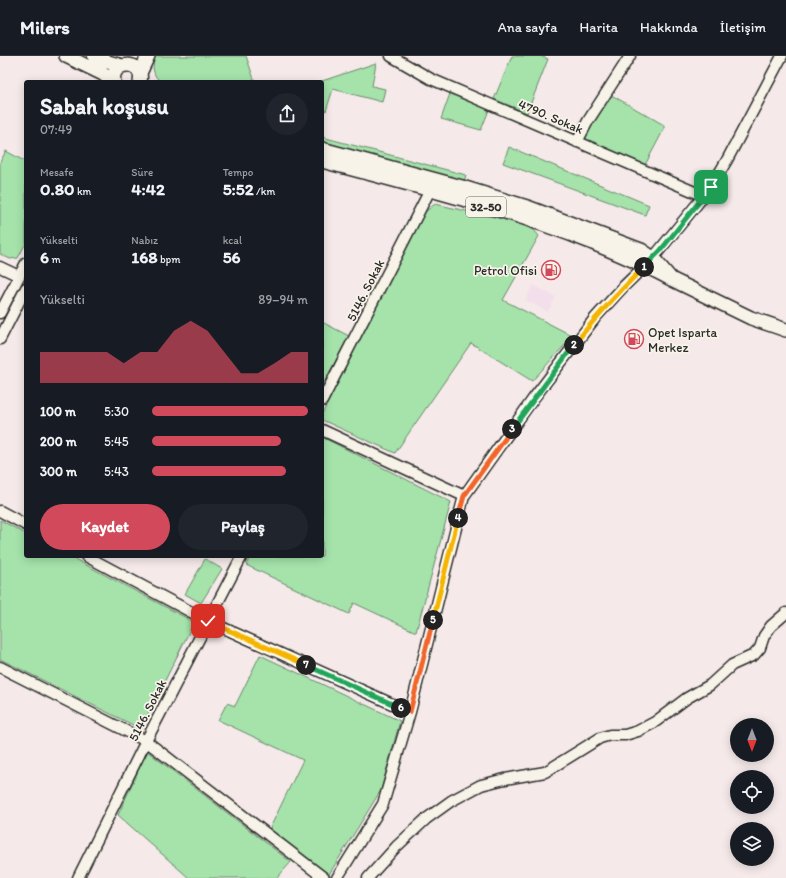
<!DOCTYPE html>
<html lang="tr">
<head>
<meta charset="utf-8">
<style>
  :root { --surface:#171b24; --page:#20242c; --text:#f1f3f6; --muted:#9ea1a6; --line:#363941; --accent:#d1495b }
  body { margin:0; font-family:Itim,sans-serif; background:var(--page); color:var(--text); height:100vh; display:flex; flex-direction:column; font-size:15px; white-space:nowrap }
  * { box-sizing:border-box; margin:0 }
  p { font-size:13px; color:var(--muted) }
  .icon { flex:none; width:22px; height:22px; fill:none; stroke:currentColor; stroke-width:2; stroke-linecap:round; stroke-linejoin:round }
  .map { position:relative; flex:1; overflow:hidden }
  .panel { position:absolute; left:24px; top:24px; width:300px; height:478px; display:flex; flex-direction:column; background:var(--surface); border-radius:4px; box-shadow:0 2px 10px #0003 }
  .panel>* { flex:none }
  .needle { width:26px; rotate:180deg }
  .tools { position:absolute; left:730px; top:662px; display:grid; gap:8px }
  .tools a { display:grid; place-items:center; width:44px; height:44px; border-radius:50%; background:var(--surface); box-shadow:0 2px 10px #0003; font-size:20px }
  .pin { position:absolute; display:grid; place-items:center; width:34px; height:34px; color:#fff; margin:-17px; border-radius:8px; box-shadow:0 2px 6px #0006 }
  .km { position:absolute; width:20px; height:20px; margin:-10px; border-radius:50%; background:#222; color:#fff; font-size:11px; line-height:20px; text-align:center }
  .round { display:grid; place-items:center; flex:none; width:42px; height:42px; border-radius:21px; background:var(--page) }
  .headline { display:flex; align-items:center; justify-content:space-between; height:68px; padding:0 16px }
  h1 { font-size:22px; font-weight:700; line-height:30px }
  .figures { display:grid; grid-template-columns:repeat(3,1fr); gap:6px; height:68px; padding:4px 16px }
  .figures div { display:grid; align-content:center }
  .figures b { font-size:17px; font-weight:700 }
  .figures small { font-size:11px; font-weight:400 }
  .figures p { font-size:11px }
  .chart { height:112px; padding:8px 16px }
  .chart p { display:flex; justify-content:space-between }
  .chart svg { width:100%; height:72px; margin-top:4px; fill:var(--accent); opacity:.7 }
  .cta { display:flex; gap:8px; margin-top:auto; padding:8px 16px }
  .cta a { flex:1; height:46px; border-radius:24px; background:var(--accent); color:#fff; font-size:16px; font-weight:700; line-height:46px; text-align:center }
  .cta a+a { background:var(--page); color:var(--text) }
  ul { padding:0 16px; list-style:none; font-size:13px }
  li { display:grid; grid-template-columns:64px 48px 1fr; align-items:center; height:30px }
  li i { height:10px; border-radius:5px; background:var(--accent) }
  header { display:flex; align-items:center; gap:24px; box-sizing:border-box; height:56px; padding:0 20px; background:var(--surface); border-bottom:1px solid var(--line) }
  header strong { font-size:19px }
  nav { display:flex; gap:22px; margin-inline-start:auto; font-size:14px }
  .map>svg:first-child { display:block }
  .built { fill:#f3dfeb }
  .green { fill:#a5e3ab; stroke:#68876b }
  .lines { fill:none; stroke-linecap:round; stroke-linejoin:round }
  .minor-casing { stroke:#2b2b2b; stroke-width:13 }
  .major-casing { stroke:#2b2b2b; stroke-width:16 }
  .minor { stroke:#f7f3e8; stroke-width:10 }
  .major { stroke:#f7f3e8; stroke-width:13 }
  .split-1-casing { stroke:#fff; stroke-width:8 }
  .split-2-casing { stroke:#fff; stroke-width:8 }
  .split-3-casing { stroke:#fff; stroke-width:8 }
  .split-4-casing { stroke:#fff; stroke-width:8 }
  .split-5-casing { stroke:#fff; stroke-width:8 }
  .split-6-casing { stroke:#fff; stroke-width:8 }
  .split-7-casing { stroke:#fff; stroke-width:8 }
  .split-8-casing { stroke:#fff; stroke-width:8 }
  .split-1 { stroke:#22a559; stroke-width:5 }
  .split-2 { stroke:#f5b400; stroke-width:5 }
  .split-3 { stroke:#22a559; stroke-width:5 }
  .split-4 { stroke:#f0652b; stroke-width:5 }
  .split-5 { stroke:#f5b400; stroke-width:5 }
  .split-6 { stroke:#f0652b; stroke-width:5 }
  .split-7 { stroke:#22a559; stroke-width:5 }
  .split-8 { stroke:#f5b400; stroke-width:5 }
  .labels { text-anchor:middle; stroke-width:3.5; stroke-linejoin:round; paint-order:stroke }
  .shield { fill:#f7f3e8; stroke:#686764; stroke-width:1 }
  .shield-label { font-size:12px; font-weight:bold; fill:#2b2b2b }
  .street-label { font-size:13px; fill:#2b2b2b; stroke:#f7f3e8 }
  .poi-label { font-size:13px; fill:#2b2b2b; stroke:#f7f3e8; text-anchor:end }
</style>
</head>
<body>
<header>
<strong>Milers</strong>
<nav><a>Ana sayfa</a><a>Harita</a><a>Hakkında</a><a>İletişim</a></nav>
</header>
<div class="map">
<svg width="786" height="822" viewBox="0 0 786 822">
  <rect width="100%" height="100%" fill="#f5eae9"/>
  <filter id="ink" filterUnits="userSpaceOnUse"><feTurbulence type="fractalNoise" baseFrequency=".025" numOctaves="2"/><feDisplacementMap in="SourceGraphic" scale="8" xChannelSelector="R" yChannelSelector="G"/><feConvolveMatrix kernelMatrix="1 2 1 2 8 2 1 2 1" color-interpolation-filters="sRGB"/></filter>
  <g filter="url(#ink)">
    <path class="built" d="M533,229L556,241L548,256L525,244Z"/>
    <path class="green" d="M155,0H246L255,26H162C152,21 152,10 155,0Z
      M512,0H540L548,3L527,57L494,43Z
      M376,7L372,30L385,33L382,46L333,33L326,55L322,54V26H319Z
      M452,32L491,49L481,74L441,63Z
      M609,40H613L664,69V73L645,109L584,84V81Z
      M322,81L466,119L462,131L322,93Z
      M509,91L649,149L645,159L503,107Z
      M6,95L26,106V187L18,202L10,203L0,198V106Z
      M435,148L516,166L534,174L539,180L503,244L573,280L532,325L471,287L395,397L322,364V358L425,156Z
      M322,266L349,280L322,330Z
      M322,381L451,446L416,576L354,547L349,558L246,509L251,500H322Z
      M0,464L26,478V500H69L194,566L141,673L0,603Z
      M205,503L222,513L201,547L185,538Z
      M260,599L400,665L381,734L328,820L269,774L303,704L218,664L227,647L235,650Z
      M147,695L291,806L277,822H189L118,759Z"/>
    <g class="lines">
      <g class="minor-casing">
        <path id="minor" d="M391,0L431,23L704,140
          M577,86L588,65L630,0
          M0,211L19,220
          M0,257L26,207
          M0,283L26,232
          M322,345L430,134
          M322,374L464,440
          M0,455L26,469
          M86,500L208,565L410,656
          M0,611L146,685L324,822
          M78,822L146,685L242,500
          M337,822L383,748L410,656L464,440L533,343L595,262L624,230L653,202L711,131L727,104L782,0
          M368,822L396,791L426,763L451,745L481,729L505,723L545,716L600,682L610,679H625L638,675L655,666L687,642L710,629L732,609L754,599L760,592L764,580L771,570L786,557"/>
      </g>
      <g class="major-casing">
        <path id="major" d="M66,0L103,18L114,26
          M94,0L108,6L122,10
          M140,17L148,0
          M114,26C109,4 145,3 140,26
          M322,93L462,131L530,152L641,194L653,202L671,223C644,208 617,197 588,185C502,151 412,129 322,105
          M671,223L751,262L786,274"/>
      </g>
      <use href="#minor" class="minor"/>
      <use href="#major" class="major"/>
    </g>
  </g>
  <g class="lines" filter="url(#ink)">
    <g class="split-1-casing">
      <path id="split-1" d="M644,211L660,195L711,131"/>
    </g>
    <g class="split-2-casing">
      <path id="split-2" d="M574,289C595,261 619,236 644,211"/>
    </g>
    <g class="split-3-casing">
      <path id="split-3" d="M512,373L574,289"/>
    </g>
    <g class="split-4-casing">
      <path id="split-4" d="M458,462L464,440L512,373"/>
    </g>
    <g class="split-5-casing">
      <path id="split-5" d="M433,564L458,462"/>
    </g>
    <g class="split-6-casing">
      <path id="split-6" d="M401,652L410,656L433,564"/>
    </g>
    <g class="split-7-casing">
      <path id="split-7" d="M306,609L401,652"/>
    </g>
    <g class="split-8-casing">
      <path id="split-8" d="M208,565L306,609"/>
    </g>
    <use href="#split-1" class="split-1"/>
    <use href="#split-2" class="split-2"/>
    <use href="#split-3" class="split-3"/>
    <use href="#split-4" class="split-4"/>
    <use href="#split-5" class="split-5"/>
    <use href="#split-6" class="split-6"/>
    <use href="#split-7" class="split-7"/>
    <use href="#split-8" class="split-8"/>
  </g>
  <defs>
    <g id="fuel-ring" transform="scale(1)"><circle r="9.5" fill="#f7f3e8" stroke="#d1495b" stroke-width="1.5"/><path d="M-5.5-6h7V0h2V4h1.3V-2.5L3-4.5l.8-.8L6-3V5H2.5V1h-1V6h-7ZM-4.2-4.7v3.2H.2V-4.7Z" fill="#d1495b"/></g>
  </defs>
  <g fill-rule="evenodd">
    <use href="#fuel-ring" x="551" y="214"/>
    <use href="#fuel-ring" x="634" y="283"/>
  </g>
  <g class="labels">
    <rect class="shield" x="466" y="141" width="40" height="20" rx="3"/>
    <g class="shield-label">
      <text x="486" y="155">32-50</text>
    </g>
    <g class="street-label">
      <text transform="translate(551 60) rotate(23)" y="5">4790. Sokak</text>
      <text transform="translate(365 234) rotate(-63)" y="5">5146. Sokak</text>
      <text transform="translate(147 654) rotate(-63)" y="5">5146. Sokak</text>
    </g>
    <g class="poi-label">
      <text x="537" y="219">Petrol Ofisi</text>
      <text x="648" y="281" text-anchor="start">Opet Isparta<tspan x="648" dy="15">Merkez</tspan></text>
    </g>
  </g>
</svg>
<div class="tools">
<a><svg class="needle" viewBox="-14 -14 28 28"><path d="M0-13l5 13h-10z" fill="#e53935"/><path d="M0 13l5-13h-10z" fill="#9ea1a6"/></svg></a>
<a><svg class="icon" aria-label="locate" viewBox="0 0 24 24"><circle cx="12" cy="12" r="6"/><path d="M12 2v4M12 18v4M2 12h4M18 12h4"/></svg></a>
<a><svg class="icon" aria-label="layers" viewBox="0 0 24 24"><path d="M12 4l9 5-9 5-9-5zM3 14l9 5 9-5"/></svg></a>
</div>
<div class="pin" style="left:711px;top:131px;background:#1e9e55"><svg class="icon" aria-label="arrive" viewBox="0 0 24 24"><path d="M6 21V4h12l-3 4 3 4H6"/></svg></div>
<div class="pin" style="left:208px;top:565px;background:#d93025"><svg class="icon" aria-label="check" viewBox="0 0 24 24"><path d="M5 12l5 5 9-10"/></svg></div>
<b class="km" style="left:644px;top:211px">1</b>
<b class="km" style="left:574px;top:289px">2</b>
<b class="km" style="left:512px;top:373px">3</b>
<b class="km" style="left:458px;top:462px">4</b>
<b class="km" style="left:433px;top:564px">5</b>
<b class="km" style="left:401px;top:652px">6</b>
<b class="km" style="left:306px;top:609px">7</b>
<section class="panel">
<div class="headline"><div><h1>Sabah koşusu</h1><p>07:49</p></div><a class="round"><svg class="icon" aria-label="share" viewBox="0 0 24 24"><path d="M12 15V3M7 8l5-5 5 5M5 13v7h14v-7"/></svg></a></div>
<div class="figures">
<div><p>Mesafe</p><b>0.80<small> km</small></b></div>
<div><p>Süre</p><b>4:42</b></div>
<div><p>Tempo</p><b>5:52<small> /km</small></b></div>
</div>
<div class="figures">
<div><p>Yükselti</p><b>6<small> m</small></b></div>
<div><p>Nabız</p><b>168<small> bpm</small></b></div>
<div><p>kcal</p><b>56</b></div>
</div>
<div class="chart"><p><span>Yükselti</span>89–94 m</p>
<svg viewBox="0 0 160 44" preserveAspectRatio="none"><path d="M0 44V25L10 25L20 25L30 25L40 25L50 32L60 25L70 25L80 12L90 6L100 12L110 25L120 38L130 38L140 32L150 25L160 25V44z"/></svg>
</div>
<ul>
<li><b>100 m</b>5:30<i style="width:100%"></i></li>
<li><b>200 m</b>5:45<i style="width:83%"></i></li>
<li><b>300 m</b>5:43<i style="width:86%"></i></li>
</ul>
<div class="cta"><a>Kaydet</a><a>Paylaş</a></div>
</section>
</div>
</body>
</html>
